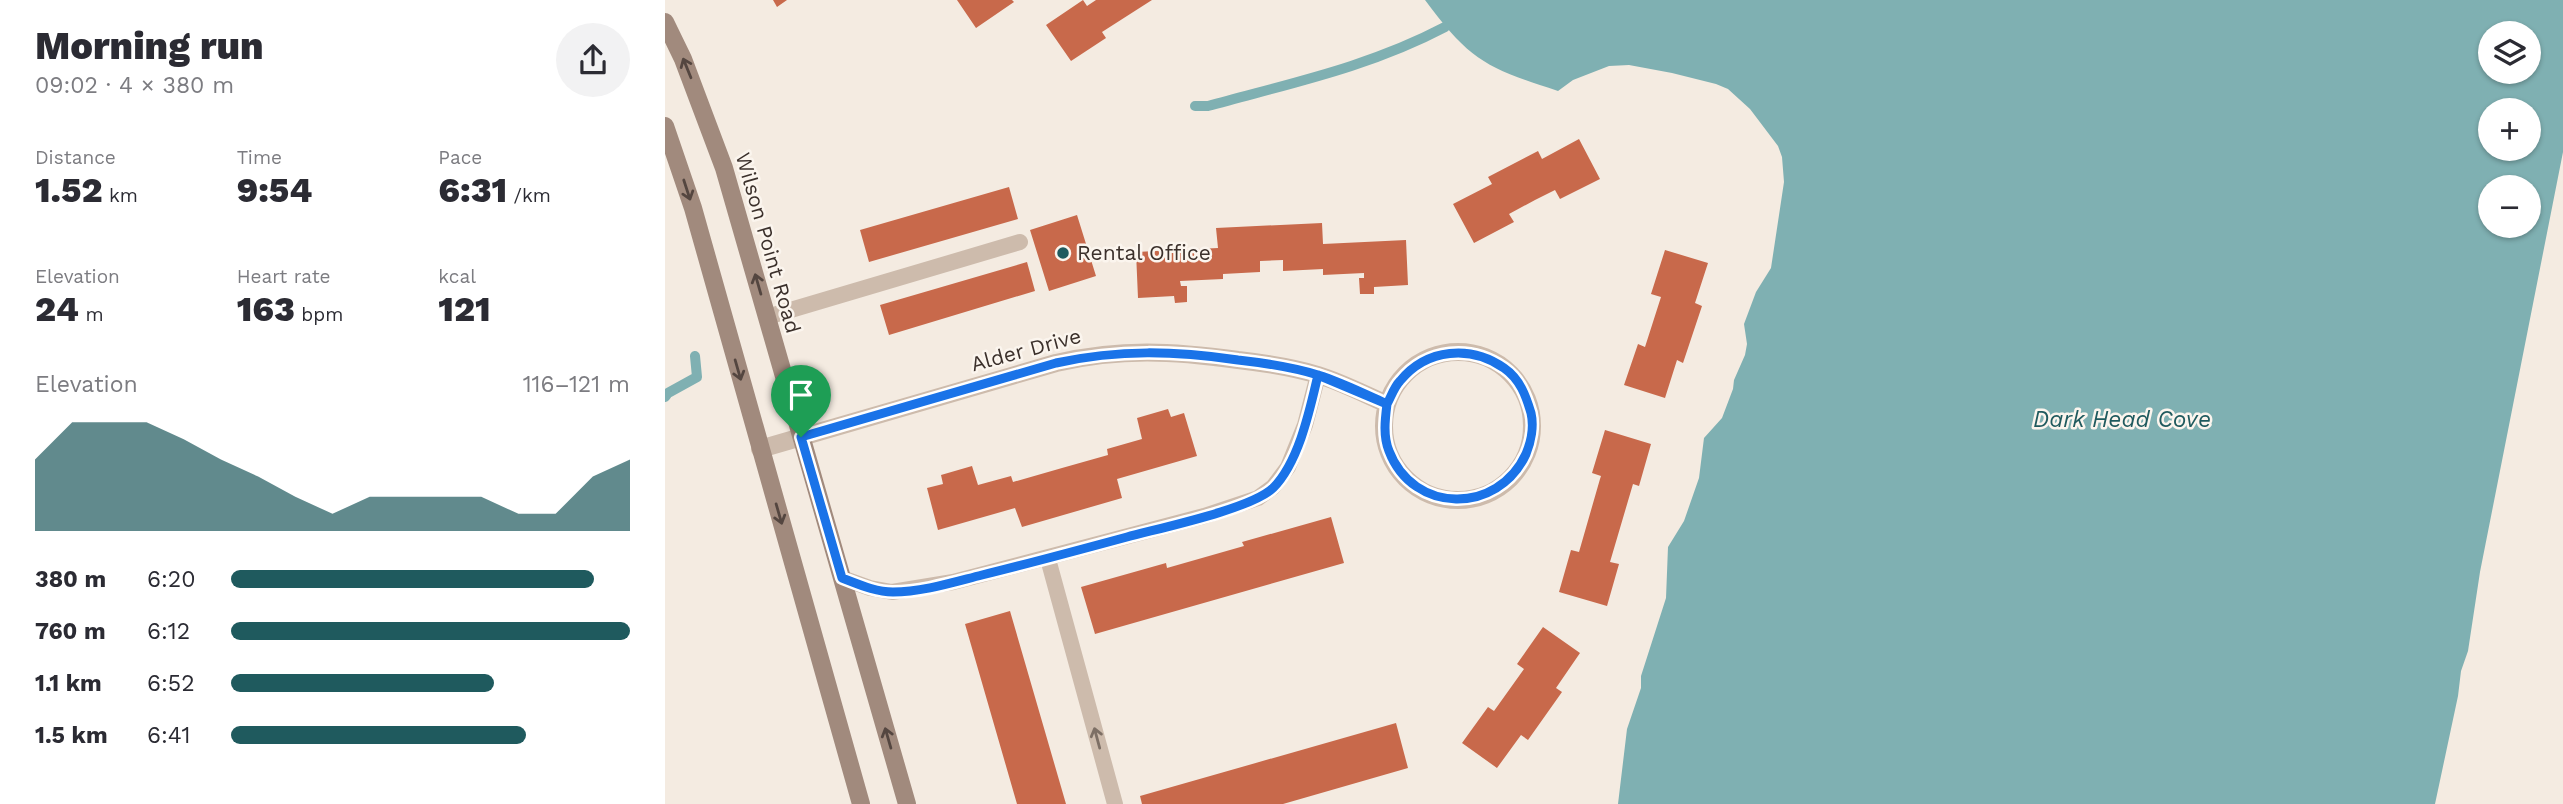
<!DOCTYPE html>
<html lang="en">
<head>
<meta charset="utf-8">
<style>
  :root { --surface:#fff; --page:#f2f2f3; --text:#2b2b33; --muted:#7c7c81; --accent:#1f5a5e }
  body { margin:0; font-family:"Work Sans",sans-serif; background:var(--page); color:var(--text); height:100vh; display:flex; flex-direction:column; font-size:26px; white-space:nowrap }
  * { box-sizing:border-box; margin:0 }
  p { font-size:23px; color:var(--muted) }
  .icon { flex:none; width:38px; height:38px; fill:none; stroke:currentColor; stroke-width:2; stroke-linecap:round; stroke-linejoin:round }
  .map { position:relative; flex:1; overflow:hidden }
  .side { display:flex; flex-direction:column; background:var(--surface); width:665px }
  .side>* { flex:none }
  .fabs { position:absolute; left:1813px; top:21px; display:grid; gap:14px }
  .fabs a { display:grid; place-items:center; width:63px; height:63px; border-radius:50%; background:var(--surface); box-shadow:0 2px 5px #0004; font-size:35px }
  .pin { position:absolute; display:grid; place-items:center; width:60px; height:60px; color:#fff; margin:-72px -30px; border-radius:50% 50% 50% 0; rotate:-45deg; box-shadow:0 0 7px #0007 }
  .pin .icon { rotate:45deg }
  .round { display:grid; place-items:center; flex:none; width:74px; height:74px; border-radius:37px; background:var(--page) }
  .overview { display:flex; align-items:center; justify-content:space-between; height:119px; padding:0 35px }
  h1 { font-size:38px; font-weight:800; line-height:52px }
  .metrics { display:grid; grid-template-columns:repeat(3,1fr); gap:10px; height:119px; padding:7px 35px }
  .metrics div { display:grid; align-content:center }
  .metrics b { font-size:35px; font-weight:800 }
  .metrics small { font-size:19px; font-weight:400 }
  .metrics p { font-size:19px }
  .chart { height:196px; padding:14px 35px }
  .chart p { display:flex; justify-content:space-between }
  .chart svg { width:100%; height:126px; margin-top:7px; fill:var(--accent); opacity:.7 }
  ul { padding:0 35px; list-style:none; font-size:23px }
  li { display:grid; grid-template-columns:112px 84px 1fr; align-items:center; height:52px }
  li i { height:18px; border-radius:9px; background:var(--accent) }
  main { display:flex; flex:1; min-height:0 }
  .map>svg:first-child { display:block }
  .water { fill:#7fb0b2; fill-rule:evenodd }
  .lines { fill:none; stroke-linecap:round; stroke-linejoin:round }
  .stream { stroke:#7fb0b2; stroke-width:10 }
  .building { fill:#c8694b }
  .lane { stroke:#cdbbac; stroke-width:16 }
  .street { stroke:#cdbbac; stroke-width:18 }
  .secondary { stroke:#a18a7d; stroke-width:18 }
  .oneway { stroke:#544640 }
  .oneway2 { stroke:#7d6f65 }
  .route-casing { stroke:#fff; stroke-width:14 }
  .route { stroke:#1a73e8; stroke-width:9 }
  .poi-dot { fill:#1f5a5e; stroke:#fbf5ee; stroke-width:2.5 }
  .labels { text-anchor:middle; stroke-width:5; stroke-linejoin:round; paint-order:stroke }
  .street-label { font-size:21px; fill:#3b302b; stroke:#fbf5ee }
  .poi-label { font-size:21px; fill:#3b302b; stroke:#fbf5ee; text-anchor:start }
  .water-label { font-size:23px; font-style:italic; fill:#1f5a5e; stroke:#fbf5ee }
</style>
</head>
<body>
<main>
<section class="side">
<div class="overview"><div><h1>Morning run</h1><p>09:02 · 4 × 380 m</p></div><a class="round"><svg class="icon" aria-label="share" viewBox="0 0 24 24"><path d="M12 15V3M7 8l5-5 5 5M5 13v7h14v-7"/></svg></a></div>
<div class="metrics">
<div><p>Distance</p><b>1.52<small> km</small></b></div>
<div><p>Time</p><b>9:54</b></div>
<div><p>Pace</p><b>6:31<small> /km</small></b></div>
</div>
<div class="metrics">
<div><p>Elevation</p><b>24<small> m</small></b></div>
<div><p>Heart rate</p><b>163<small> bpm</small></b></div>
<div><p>kcal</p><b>121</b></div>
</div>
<div class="chart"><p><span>Elevation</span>116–121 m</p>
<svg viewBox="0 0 160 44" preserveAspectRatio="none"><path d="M0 44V19L10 6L20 6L30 6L40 12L50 19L60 25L70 32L80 38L90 32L100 32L110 32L120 32L130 38L140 38L150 25L160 19V44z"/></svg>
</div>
<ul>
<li><b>380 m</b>6:20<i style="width:91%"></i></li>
<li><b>760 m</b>6:12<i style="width:100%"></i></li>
<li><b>1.1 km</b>6:52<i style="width:66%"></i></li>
<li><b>1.5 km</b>6:41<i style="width:74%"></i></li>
</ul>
</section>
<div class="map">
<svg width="1898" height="804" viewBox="0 0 1898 804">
  <rect width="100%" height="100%" fill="#f4ebe1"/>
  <path class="water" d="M760,0H1898V152L1815,572L1803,651L1796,671L1793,696L1770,804H953L962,729L976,688V676L1001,598L1003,547L1019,521L1034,478L1039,438L1057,418L1068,389L1069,380L1080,355L1082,344L1079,324L1091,292L1106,268L1119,182L1117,157L1113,146L1085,109L1063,89L1051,84L1007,73L964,65L944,66L908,80L893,91C822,68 805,61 760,0ZM1825,33H1864V72H1825ZM1825,110H1864V149H1825ZM1825,187H1864V226H1825Z"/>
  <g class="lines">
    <path class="stream" d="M530,106H543C626,83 704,67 780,27
      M0,397L3,393L32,377L30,356"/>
  </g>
  <path class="building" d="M108,0H122L112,7Z
    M292,0H347L349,2L311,28Z
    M418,0L422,6L431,0H487L437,32L441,38L406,61L381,25Z
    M914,139L935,179L895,199L890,190L870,200L844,214L849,222L809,243L788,204L827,184L823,177L873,151L877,159Z
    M344,187L353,219L204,262L195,230Z
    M412,215L431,276L384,291L365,230Z
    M657,223L658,244L741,240L743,285L709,287V294H695L694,278H699V273L658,275V269L618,271V260L595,261V272L558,274V279L515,281L516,286H522V302L510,303L509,296L473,298L471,252L553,248L551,228Z
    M1000,250L1043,263L1030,303L1037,306L1018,363L1012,360L1000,398L959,385L973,344L980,347L996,297L986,294Z
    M362,262L370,291L224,335L215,305Z
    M503,409L506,417L519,413L532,456L452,479L457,498L357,527L350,508L273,530L262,488L278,484L276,475L307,466L313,485L346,476L348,482L397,468L443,455L442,449L477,439L472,418Z
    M940,430L986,444L974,486L968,484L945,562L954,564L942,606L894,592L906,550L914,552L935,479L936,476L927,473Z
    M666,517L679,563L430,634L416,587L501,563L502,568L579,546L577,542Z
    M345,611L401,804H352L300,624Z
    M878,627L915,653L891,688L897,692L863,740L856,735L832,768L797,743L823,707L829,711L859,669L852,664Z
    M731,723L743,768L618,804H477L475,796Z"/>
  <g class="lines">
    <path class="lane" d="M102,317L355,242
      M383,559L450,804
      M177,578L205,588L227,592L288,582L539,516L593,498L608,487L623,467L640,425L653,375"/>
    <path class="street" d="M719 426a74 74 0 1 1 148 0a74 74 0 1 1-148 0Z
      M95,449L391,363C456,348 508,351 573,360C599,363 627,367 653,375C676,382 699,394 722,404"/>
    <path class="secondary" d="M0,22L18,59L59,168L242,804
      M0,126L28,208L196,804"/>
  </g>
  <defs><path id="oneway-shaft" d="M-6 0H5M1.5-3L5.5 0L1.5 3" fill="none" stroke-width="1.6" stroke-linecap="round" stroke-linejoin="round" transform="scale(1.75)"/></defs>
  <g class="oneway">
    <use href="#oneway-shaft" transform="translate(22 68) rotate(-112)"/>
    <use href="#oneway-shaft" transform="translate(22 190) rotate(72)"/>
    <use href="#oneway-shaft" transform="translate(93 284) rotate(-106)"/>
    <use href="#oneway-shaft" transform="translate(73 370) rotate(74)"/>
    <use href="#oneway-shaft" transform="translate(114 514) rotate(74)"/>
    <use href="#oneway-shaft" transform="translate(223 738) rotate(-106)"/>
  </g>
  <use class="oneway2" href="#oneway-shaft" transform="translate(432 738) rotate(-105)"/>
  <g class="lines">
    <g class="route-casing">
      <path id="route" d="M136,437L177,578C193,584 210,592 228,592C257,592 289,582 317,575C366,563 414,550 462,537C495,528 586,509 608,488C634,462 645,409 653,375L722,404C720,420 718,436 724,451C748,514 833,515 861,454C866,442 869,426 866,413C861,396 855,379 839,368C806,345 762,348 735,381C729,387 726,397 722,404C700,394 676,382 653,375C627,367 600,363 573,360C510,351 455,349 391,363L136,437"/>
    </g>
    <use href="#route" class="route"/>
  </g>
  <circle class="poi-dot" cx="398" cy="253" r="7"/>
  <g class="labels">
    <g class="street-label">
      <text transform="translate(103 243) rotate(74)" y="7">Wilson Point Road</text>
      <text transform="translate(361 350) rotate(-15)" y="7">Alder Drive</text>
    </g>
    <g class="poi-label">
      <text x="412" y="260">Rental Office</text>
    </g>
    <g class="water-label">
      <text x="1457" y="427">Dark Head Cove</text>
    </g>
  </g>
</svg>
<div class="fabs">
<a><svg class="icon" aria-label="layers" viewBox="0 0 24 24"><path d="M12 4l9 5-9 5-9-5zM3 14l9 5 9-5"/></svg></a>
<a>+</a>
<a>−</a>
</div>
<div class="pin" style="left:136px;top:437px;background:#1e9e55"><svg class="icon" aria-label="arrive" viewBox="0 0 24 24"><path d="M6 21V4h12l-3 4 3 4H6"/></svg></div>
</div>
</main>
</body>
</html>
